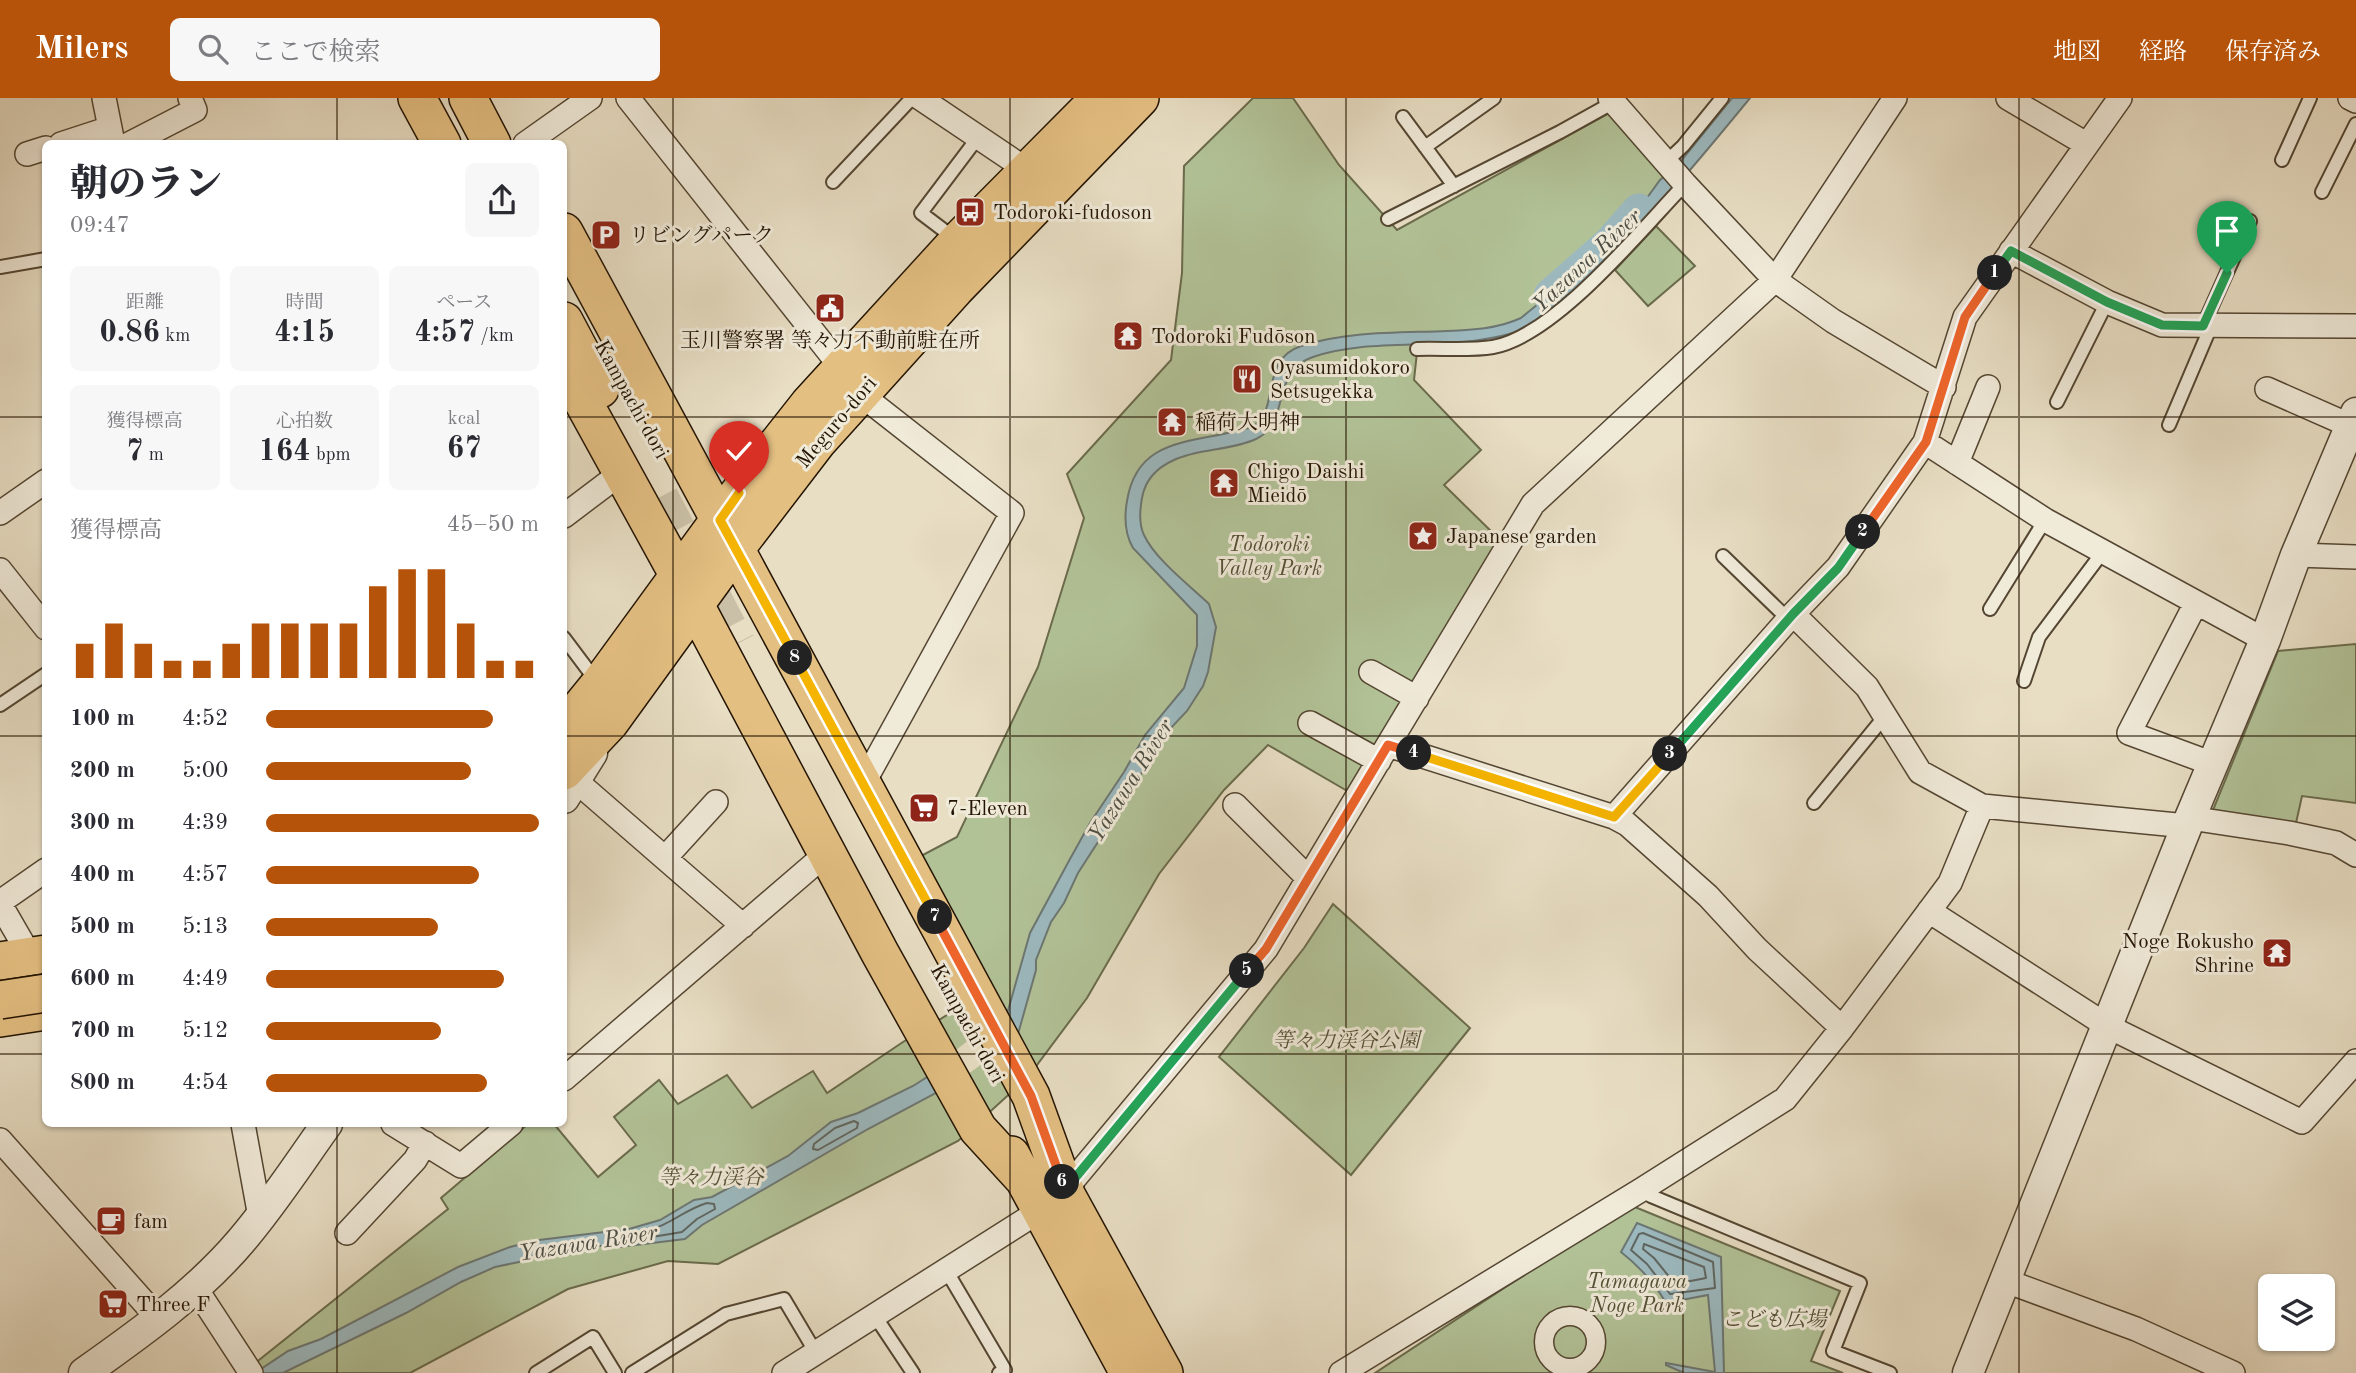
<!DOCTYPE html>
<html lang="ja">
<head>
<meta charset="utf-8">
<style>
  :root { --surface:#fff; --page:#f7f7f7; --text:#2b2b33; --muted:#7c7c81; --accent:#b45309 }
  body { margin:0; font-family:"Old Standard TT","Noto Serif JP",serif; background:var(--page); color:var(--text); height:100vh; display:flex; flex-direction:column; font-size:26px; white-space:nowrap }
  * { box-sizing:border-box; margin:0 }
  p { font-size:23px; color:var(--muted) }
  .icon { flex:none; width:38px; height:38px; fill:none; stroke:currentColor; stroke-width:2; stroke-linecap:round; stroke-linejoin:round }
  .map { position:relative; flex:1; overflow:hidden }
  .sheet { position:absolute; left:42px; top:42px; width:525px; height:987px; display:flex; flex-direction:column; background:var(--surface); border-radius:10px; box-shadow:0 2px 5px #0004 }
  .sheet>* { flex:none }
  .fabs { position:absolute; left:2258px; top:1176px; display:grid; gap:14px }
  .fabs a { display:grid; place-items:center; width:77px; height:77px; border-radius:10px; background:var(--surface); box-shadow:0 2px 5px #0004; font-size:35px }
  .pin { position:absolute; display:grid; place-items:center; width:60px; height:60px; color:#fff; margin:-72px -30px; border-radius:50% 50% 50% 0; rotate:-45deg; box-shadow:0 0 7px #0007 }
  .pin .icon { rotate:45deg }
  .km { position:absolute; width:35px; height:35px; margin:-18px; border-radius:50%; background:#222; color:#fff; font-size:19px; line-height:35px; text-align:center }
  .round { display:grid; place-items:center; flex:none; width:74px; height:74px; border-radius:10px; background:var(--page) }
  .overview { display:flex; align-items:center; justify-content:space-between; height:119px; padding:0 28px }
  h1 { font-size:38px; font-weight:800; line-height:52px }
  .metrics { display:grid; grid-template-columns:repeat(3,1fr); gap:10px; height:119px; padding:7px 28px }
  .metrics div { display:grid; align-content:center; border-radius:10px; background:var(--page); text-align:center }
  .metrics b { font-size:30px; font-weight:800 }
  .metrics small { font-size:19px; font-weight:400 }
  .metrics p { font-size:19px }
  .chart { height:196px; padding:14px 28px }
  .chart p { display:flex; justify-content:space-between }
  .chart svg { width:100%; height:126px; margin-top:7px; stroke:var(--accent); stroke-width:6 }
  ul { padding:0 28px; list-style:none; font-size:23px }
  li { display:grid; grid-template-columns:112px 84px 1fr; align-items:center; height:52px }
  li i { height:18px; border-radius:9px; background:var(--accent) }
  header { display:flex; align-items:center; gap:42px; box-sizing:border-box; height:98px; padding:0 35px; background:var(--accent); color:#fff }
  header strong { font-size:33px }
  nav { display:flex; gap:38px; margin-inline-start:auto; font-size:24px }
  .search { width:490px; height:63px; background:var(--page); display:flex; align-items:center; gap:18px; box-sizing:border-box; padding:0 24px; border-radius:10px; color:var(--muted); font-size:26px }
  .map>svg:first-child { display:block }
  .green { fill:#b2c297; stroke:#6a6b4c; stroke-width:2 }
  .water { fill:#9cb9bf; stroke:#6c7773; stroke-width:2 }
  .pier { fill:#e8dec4 }
  .lines { fill:none; stroke-linecap:round; stroke-linejoin:round }
  .shore { stroke:#606660; stroke-width:2 }
  .river { stroke:#9cb9bf; stroke-width:35 }
  .primary-tunnel { stroke:#cac0a7; stroke-width:37; stroke-dasharray:37 18; stroke-linecap:butt }
  .service-casing { stroke:#544632; stroke-width:16 }
  .pedestrian-casing { stroke:#544632; stroke-width:21 }
  .minor-casing { stroke:#544632; stroke-width:26 }
  .tertiary-casing { stroke:#544632; stroke-width:33 }
  .primary-casing { stroke:#231402; stroke-width:40 }
  .service { stroke:#f0ead9; stroke-width:12 }
  .pedestrian { stroke:#f0ead9; stroke-width:18 }
  .minor { stroke:#f0ead9; stroke-width:23 }
  .tertiary { stroke:#f0ead9; stroke-width:30 }
  .primary { stroke:#e4bf82; stroke-width:37 }
  .primary-bridge-casing { stroke:#231402; stroke-width:40; stroke-linecap:butt }
  .primary-bridge { stroke:#e4bf82; stroke-width:37 }
  .split-1-casing { stroke:#fff; stroke-width:14 }
  .split-2-casing { stroke:#fff; stroke-width:14 }
  .split-3-casing { stroke:#fff; stroke-width:14 }
  .split-4-casing { stroke:#fff; stroke-width:14 }
  .split-5-casing { stroke:#fff; stroke-width:14 }
  .split-6-casing { stroke:#fff; stroke-width:14 }
  .split-7-casing { stroke:#fff; stroke-width:14 }
  .split-8-casing { stroke:#fff; stroke-width:14 }
  .split-9-casing { stroke:#fff; stroke-width:14 }
  .split-1 { stroke:#22a559; stroke-width:9 }
  .split-2 { stroke:#f0652b; stroke-width:9 }
  .split-3 { stroke:#22a559; stroke-width:9 }
  .split-4 { stroke:#f5b400; stroke-width:9 }
  .split-5 { stroke:#f0652b; stroke-width:9 }
  .split-6 { stroke:#22a559; stroke-width:9 }
  .split-7 { stroke:#f0652b; stroke-width:9 }
  .split-8 { stroke:#f5b400; stroke-width:9 }
  .split-9 { stroke:#f5b400; stroke-width:9 }
  .grid { fill:none; stroke:#231402; stroke-width:2; stroke-opacity:0.55 }
  .labels { text-anchor:middle; stroke-width:6; stroke-linejoin:round; paint-order:stroke }
  .poi-label { font-size:21px; fill:#231402; stroke:#f0ead9; text-anchor:start }
  .street-label { font-size:21px; fill:#231402; stroke:#f0ead9 }
  .park-label { font-size:21px; font-style:italic; fill:#555136; stroke:#f0ead9 }
  .water-label { font-size:23px; font-style:italic; fill:#4d4e44; stroke:#f0ead9 }
</style>
</head>
<body>
<header>
<strong>Milers</strong>
<div class="search"><svg class="icon" aria-label="search" viewBox="0 0 24 24"><circle cx="10" cy="10" r="6"/><path d="M15 15l6 6"/></svg>ここで検索</div>
<nav><a>地図</a><a>経路</a><a>保存済み</a></nav>
</header>
<div class="map">
<svg width="2356" height="1275" viewBox="0 0 2356 1275">
  <rect width="100%" height="100%" fill="#e8dec4"/>
  <filter id="stains"><feTurbulence type="fractalNoise" baseFrequency=".00286" numOctaves="4"/><feColorMatrix values="0 0 0 0 .2 0 0 0 0 .09 0 0 0 0 .02 0 0 0 .5 -.17"/></filter>
  <radialGradient id="worn" r=".72"><stop offset=".6" stop-color="#630" stop-opacity="0"/><stop offset="1" stop-color="#630" stop-opacity=".3"/></radialGradient>
  <path class="green" d="M1253,0H1293L1339,67L1397,132L1611,14L1674,87L1524,228L1500,239L1418,245L1414,282L1481,352L1444,387L1499,441L1349,694L1268,647L1224,692L1159,776L1087,900L1028,979L958,1043L718,1166L668,1163L568,1191L410,1275H260L254,1266L448,1111L441,1100L528,1026H554L598,1079L636,1047L614,1019L659,982L678,1006L727,977L752,1010L813,973L827,995L903,944L991,890L921,758L957,739L1038,569L1084,420L1067,376L1171,262L1182,175L1184,68Z
    M1656,128L1695,168L1648,208L1615,172Z
    M2356,546V705L2302,698L2296,725L2213,712L2278,553Z
    M1333,806L1470,930L1351,1077L1219,959L1304,850Z
    M1630,1107L1840,1193L1811,1263L1843,1275H1375Z"/>
  <path class="water" d="M1732,0H1750C1696,66 1640,134 1575,189C1559,203 1544,219 1526,230C1515,236 1503,238 1491,240C1433,252 1370,240 1313,259C1270,273 1291,325 1256,341C1230,353 1199,350 1174,362C1156,370 1145,382 1142,400C1140,411 1139,427 1144,437C1155,461 1189,487 1209,506L1216,529L1208,574L1203,588L1187,613L1151,651L1140,679L1078,775L1064,805L1051,824L1036,862V872L1018,936L936,995L868,1031L702,1127L685,1141L620,1149L619,1146L571,1151L523,1160L519,1164L495,1169L461,1184L406,1215L283,1275H255L288,1253L321,1241L458,1169L510,1149L539,1142L629,1131L660,1122L694,1102L712,1099L788,1058L831,1024L858,1015L913,988L938,972L1007,916L1030,835L1070,761L1090,725L1124,674L1145,637L1184,590L1197,548V517L1133,450C1125,436 1124,420 1127,403C1135,353 1169,346 1213,338C1225,336 1238,332 1250,330C1283,313 1257,263 1301,248C1347,233 1399,235 1447,233C1472,232 1497,231 1521,220L1604,152L1636,115L1660,82L1676,69Z
    M1637,1125L1721,1159L1724,1275H1684L1666,1267V1265L1715,1274L1708,1197L1666,1205C1654,1184 1640,1169 1621,1154Z"/>
  <path class="pier" d="M1004,914L1018,940L939,997L946,960Z"/>
  <g class="lines">
    <path class="shore" d="M854,1023L858,1025L857,1030L818,1052L813,1051L814,1046L835,1030Z
      M707,1105L714,1106L715,1111L697,1121L682,1134L652,1139L649,1137L650,1132C671,1126 686,1111 707,1105Z
      M1643,1135L1713,1164L1715,1190L1670,1196L1647,1166L1631,1152L1639,1136Z
      M1644,1146L1704,1169L1706,1180L1675,1186L1654,1160L1643,1151Z"/>
    <path class="river" d="M1551,198L1609,147L1639,113"/>
    <path class="primary-tunnel" d="M660,399L737,546"/>
    <g class="service-casing">
      <path id="service" d="M1403,19L1454,88
        M1425,49L1494,0
        M2282,62L2310,0
        M1666,64L1683,48L1722,0
        M833,84L912,0
        M2322,94L2356,26
        M1388,121L1560,34L1614,4
        M954,140L921,115L979,38
        M0,169L46,161
        M2203,228L2250,123
        M1417,251C1442,250 1469,253 1493,249C1555,238 1641,132 1685,86
        M2057,304L2107,204
        M2169,327L2211,228
        M1723,458L1788,521
        M1990,511L2045,422
        M564,540L597,584
        M2024,583L2039,539L2102,455
        M0,607L46,576
        M1814,705L1885,618
        M1641,1092L1651,1098L1860,1185L1833,1253L1890,1275
        M946,1172L1005,1272L999,1275
        M875,1218L913,1275
        M536,1275L593,1239L615,1275
        M632,1275L726,1216L784,1201L816,1255"/>
    </g>
    <g class="pedestrian-casing">
      <path id="pedestrian" d="M1544 1244a26 26 0 1 1 52 0a26 26 0 1 1-52 0Z"/>
    </g>
    <g class="minor-casing">
      <path id="minor" d="M104,0L113,45
        M628,0L841,269
        M920,0L1036,78
        M1610,0L1685,86L1775,182L1833,223L1944,289
        M2008,0L2086,46
        M2350,0L2356,3
        M61,46L110,30
        M129,46L195,12L190,0
        M525,46L590,0
        M27,56L46,50
        M2011,153L2107,204L2162,227L2356,228
        M2267,291L2351,328
        M859,295L1012,415L863,686
        M1925,344L2045,422L2265,542
        M1957,365L1988,289
        M0,415L46,383
        M564,418L621,375
        M2296,457L2356,459
        M0,472L46,530
        M2196,505L2129,635L2213,666
        M1793,516L1867,589L1920,674L1982,708L2187,728
        M1371,574L1417,600
        M1310,625L1379,663
        M576,683L743,828
        M1235,707L1308,780
        M1614,719L1793,516L1838,469L1925,344L1965,219L2120,0
        M2190,720L2289,735L2336,745L2356,757
        M665,760L716,704
        M0,804L46,772
        M0,806L30,858
        M1929,813L2109,929L2302,1024L2356,963
        M1842,930L1757,851L1708,798L1627,726L1614,719L1388,647L1533,406L1775,182L1895,0
        M564,981L827,755
        M243,1026L260,1119
        M393,1026L461,1068L511,1026
        M0,1042L158,1220
        M1065,1092L1266,851L1388,647
        M347,1135L415,1062L425,1045
        M2006,1183L2136,1231L2233,1275
        M195,1189L251,1275
        M784,1275L1041,1112
        M1341,1275L1641,1092L1785,1001L1842,930L1950,785L1982,708"/>
    </g>
    <g class="tertiary-casing">
      <path id="tertiary" d="M564,700L592,655
        M84,1275C139,1236 197,1195 241,1143C272,1107 299,1065 327,1026
        M1968,1275L2190,720L2265,542L2296,457L2356,315"/>
    </g>
    <g class="primary-casing">
      <path id="primary" d="M417,0L442,46
        M468,0L492,46
        M564,134L1031,998L1065,1092
        M564,223L600,291
        M564,269L695,507L880,855L978,1031L1022,1079
        M564,630L599,587L739,395L809,306L958,143L1100,0
        M564,673L610,624L736,450L818,343L955,191L1140,0
        M0,863L46,856
        M0,920L46,913
        M1011,1057L1129,1275
        M1053,1073L1164,1275"/>
    </g>
    <use href="#service" class="service"/>
    <use href="#pedestrian" class="pedestrian"/>
    <use href="#minor" class="minor"/>
    <use href="#tertiary" class="tertiary"/>
    <use href="#primary" class="primary"/>
    <g class="primary-bridge-casing">
      <path id="primary-bridge" d="M0,902L46,895"/>
    </g>
    <use href="#primary-bridge" class="primary-bridge"/>
  </g>
  <g class="lines">
    <g class="split-1-casing">
      <path id="split-1" d="M1995,175L2011,153L2107,204L2162,227L2203,228L2227,175"/>
    </g>
    <g class="split-2-casing">
      <path id="split-2" d="M1863,434L1926,344L1965,219L1995,175"/>
    </g>
    <g class="split-3-casing">
      <path id="split-3" d="M1670,656L1793,516L1838,470L1863,434"/>
    </g>
    <g class="split-4-casing">
      <path id="split-4" d="M1414,655L1614,719L1670,656"/>
    </g>
    <g class="split-5-casing">
      <path id="split-5" d="M1247,873L1266,851L1388,647L1414,655"/>
    </g>
    <g class="split-6-casing">
      <path id="split-6" d="M1062,1084L1065,1092L1247,873"/>
    </g>
    <g class="split-7-casing">
      <path id="split-7" d="M935,819L1031,998L1062,1084"/>
    </g>
    <g class="split-8-casing">
      <path id="split-8" d="M795,560L935,819"/>
    </g>
    <g class="split-9-casing">
      <path id="split-9" d="M739,395L720,422L795,560"/>
    </g>
    <use href="#split-1" class="split-1"/>
    <use href="#split-2" class="split-2"/>
    <use href="#split-3" class="split-3"/>
    <use href="#split-4" class="split-4"/>
    <use href="#split-5" class="split-5"/>
    <use href="#split-6" class="split-6"/>
    <use href="#split-7" class="split-7"/>
    <use href="#split-8" class="split-8"/>
    <use href="#split-9" class="split-9"/>
  </g>
  <path class="grid" d="M337,0V46M673,0V1275M1010,0V1275M1346,0V1275M1683,0V1275M2019,0V1275M0,319H46M564,319H2356M0,638H46M564,638H2356M0,956H46M564,956H2356M337,1026V1275"/>
  <defs>
    <g id="bus-square" transform="scale(1.575)"><rect x="-9" y="-9" width="18" height="18" rx="4" fill="#8f2418" stroke="#f0ead9"/><path d="M-5-6H5V4H4V6H2V4H-2V6H-4V4H-5ZM-3.5-4V0h7V-4ZM-3.5 1.2v1.5H-2V1.2ZM2 1.2v1.5H3.5V1.2Z" fill="#fff"/></g>
    <g id="parking-square" transform="scale(1.575)"><rect x="-9" y="-9" width="18" height="18" rx="4" fill="#8f2418" stroke="#f0ead9"/><path d="M-3.5-5.5H1a3.5 3.5 0 0 1 0 7H-1V5.5H-3.5ZM-1-3.4V-.6H.8a1.4 1.4 0 0 0 0-2.8Z" fill="#fff"/></g>
    <g id="civic-square" transform="scale(1.575)"><rect x="-9" y="-9" width="18" height="18" rx="4" fill="#8f2418" stroke="#f0ead9"/><path d="M-.6-6.5H3V-4.5H.6V-3L4-1V1h2V6H-6V1h2V-1L-.6-3ZM-1.2 2.5V6h2.4V2.5Z" fill="#fff"/></g>
    <g id="temple-square" transform="scale(1.575)"><rect x="-9" y="-9" width="18" height="18" rx="4" fill="#8f2418" stroke="#f0ead9"/><path d="M0-6L5-2H3V0L6.5 2.5H4V6H1.5V3h-3V6H-4V2.5H-6.5L-3 0V-2H-5Z" fill="#fff"/></g>
    <g id="restaurant-square" transform="scale(1.575)"><rect x="-9" y="-9" width="18" height="18" rx="4" fill="#8f2418" stroke="#f0ead9"/><path d="M-5-6h1v4h1v-4h1v4h1v-4h1v5L-1.5 .5V6h-2V.5L-5-1ZM5-6V6H3V1.5H1.5Q1.5-4 5-6Z" fill="#fff"/></g>
    <g id="sight-square" transform="scale(1.575)"><rect x="-9" y="-9" width="18" height="18" rx="4" fill="#8f2418" stroke="#f0ead9"/><path d="M0-6L1.8-2.2L6-1.7L2.9 1.2L3.7 5.4L0 3.3L-3.7 5.4L-2.9 1.2L-6-1.7L-1.8-2.2Z" fill="#fff"/></g>
    <g id="supermarket-square" transform="scale(1.575)"><rect x="-9" y="-9" width="18" height="18" rx="4" fill="#8f2418" stroke="#f0ead9"/><path d="M-6-5.5h2.5l.6 2H6L4.5 2H-2.5L-4.4-4H-6ZM-1.5 3.2a1.3 1.3 0 1 0 .1 0ZM3 3.2a1.3 1.3 0 1 0 .1 0Z" fill="#fff"/></g>
    <g id="cafe-square" transform="scale(1.575)"><rect x="-9" y="-9" width="18" height="18" rx="4" fill="#8f2418" stroke="#f0ead9"/><path d="M-5.5-4.5H6V0H3Q3 3.5 0 3.5H-2.5Q-5.5 3.5-5.5 0ZM3-3.2v2h1.7v-2ZM-6 4.5H4V6H-6Z" fill="#fff"/></g>
  </defs>
  <g fill-rule="evenodd">
    <use href="#bus-square" x="970" y="114"/>
    <use href="#parking-square" x="606" y="137"/>
    <use href="#civic-square" x="830" y="210"/>
    <use href="#temple-square" x="1128" y="238"/>
    <use href="#restaurant-square" x="1247" y="281"/>
    <use href="#temple-square" x="1172" y="324"/>
    <use href="#temple-square" x="1224" y="385"/>
    <use href="#sight-square" x="1423" y="438"/>
    <use href="#supermarket-square" x="924" y="710"/>
    <use href="#temple-square" x="2277" y="855"/>
    <use href="#cafe-square" x="111" y="1123"/>
    <use href="#supermarket-square" x="113" y="1206"/>
  </g>
  <g class="labels">
    <g class="poi-label">
      <text x="993" y="121">Todoroki-fudoson</text>
      <text x="629" y="144">リビングパーク</text>
      <text x="1151" y="245">Todoroki Fudōson</text>
      <text x="830" y="249" text-anchor="middle">玉川警察署 等々力不動前駐在所</text>
      <text x="1270" y="276">Oyasumidokoro<tspan x="1270" dy="24">Setsugekka</tspan></text>
      <text x="1195" y="331">稲荷大明神</text>
      <text x="1247" y="380">Chigo Daishi<tspan x="1247" dy="24">Mieidō</tspan></text>
      <text x="1446" y="445">Japanese garden</text>
      <text x="947" y="717">7-Eleven</text>
      <text x="2254" y="850" text-anchor="end">Noge Rokusho<tspan x="2254" dy="24">Shrine</tspan></text>
      <text x="134" y="1130">fam</text>
      <text x="136" y="1213">Three F</text>
    </g>
    <g class="street-label">
      <text transform="translate(632 301) rotate(61)" y="7">Kampachi dori</text>
      <text transform="translate(836 324) rotate(-50)" y="7">Meguro-dori</text>
      <text transform="translate(968 925) rotate(61)" y="7">Kampachi dori</text>
    </g>
    <g class="park-label">
      <text x="1269" y="453">Todoroki<tspan x="1269" dy="24">Valley Park</tspan></text>
      <text x="1346" y="949">等々力渓谷公園</text>
      <text x="711" y="1086">等々力渓谷</text>
      <text x="1637" y="1190">Tamagawa<tspan x="1637" dy="24">Noge Park</tspan></text>
      <text x="1774" y="1228">こども広場</text>
    </g>
    <g class="water-label">
      <text transform="translate(1586 162) rotate(-43)" y="8">Yazawa River</text>
      <text transform="translate(1130 682) rotate(-58)" y="8">Yazawa River</text>
      <text transform="translate(588 1144) rotate(-9)" y="8">Yazawa River</text>
    </g>
  </g>
  <rect width="100%" height="100%" filter="url(#stains)"/>
  <rect width="100%" height="100%" fill="url(#worn)"/>
</svg>
<div class="fabs">
<a><svg class="icon" aria-label="layers" viewBox="0 0 24 24"><path d="M12 4l9 5-9 5-9-5zM3 14l9 5 9-5"/></svg></a>
</div>
<div class="pin" style="left:2227px;top:175px;background:#1e9e55"><svg class="icon" aria-label="arrive" viewBox="0 0 24 24"><path d="M6 21V4h12l-3 4 3 4H6"/></svg></div>
<div class="pin" style="left:739px;top:395px;background:#d93025"><svg class="icon" aria-label="check" viewBox="0 0 24 24"><path d="M5 12l5 5 9-10"/></svg></div>
<b class="km" style="left:1995px;top:175px">1</b>
<b class="km" style="left:1863px;top:434px">2</b>
<b class="km" style="left:1670px;top:656px">3</b>
<b class="km" style="left:1414px;top:655px">4</b>
<b class="km" style="left:1247px;top:873px">5</b>
<b class="km" style="left:1062px;top:1084px">6</b>
<b class="km" style="left:935px;top:819px">7</b>
<b class="km" style="left:795px;top:560px">8</b>
<section class="sheet">
<div class="overview"><div><h1>朝のラン</h1><p>09:47</p></div><a class="round"><svg class="icon" aria-label="share" viewBox="0 0 24 24"><path d="M12 15V3M7 8l5-5 5 5M5 13v7h14v-7"/></svg></a></div>
<div class="metrics">
<div><p>距離</p><b>0.86<small> km</small></b></div>
<div><p>時間</p><b>4:15</b></div>
<div><p>ペース</p><b>4:57<small> /km</small></b></div>
</div>
<div class="metrics">
<div><p>獲得標高</p><b>7<small> m</small></b></div>
<div><p>心拍数</p><b>164<small> bpm</small></b></div>
<div><p>kcal</p><b>67</b></div>
</div>
<div class="chart"><p><span>獲得標高</span>45–50 m</p>
<svg viewBox="0 0 160 44" preserveAspectRatio="none"><path d="M5 44V32M15 44V25M25 44V32M35 44V38M45 44V38M55 44V32M65 44V25M75 44V25M85 44V25M95 44V25M105 44V12M115 44V6M125 44V6M135 44V25M145 44V38M155 44V38"/></svg>
</div>
<ul>
<li><b>100 m</b>4:52<i style="width:83%"></i></li>
<li><b>200 m</b>5:00<i style="width:75%"></i></li>
<li><b>300 m</b>4:39<i style="width:100%"></i></li>
<li><b>400 m</b>4:57<i style="width:78%"></i></li>
<li><b>500 m</b>5:13<i style="width:63%"></i></li>
<li><b>600 m</b>4:49<i style="width:87%"></i></li>
<li><b>700 m</b>5:12<i style="width:64%"></i></li>
<li><b>800 m</b>4:54<i style="width:81%"></i></li>
</ul>
</section>
</div>
</body>
</html>
